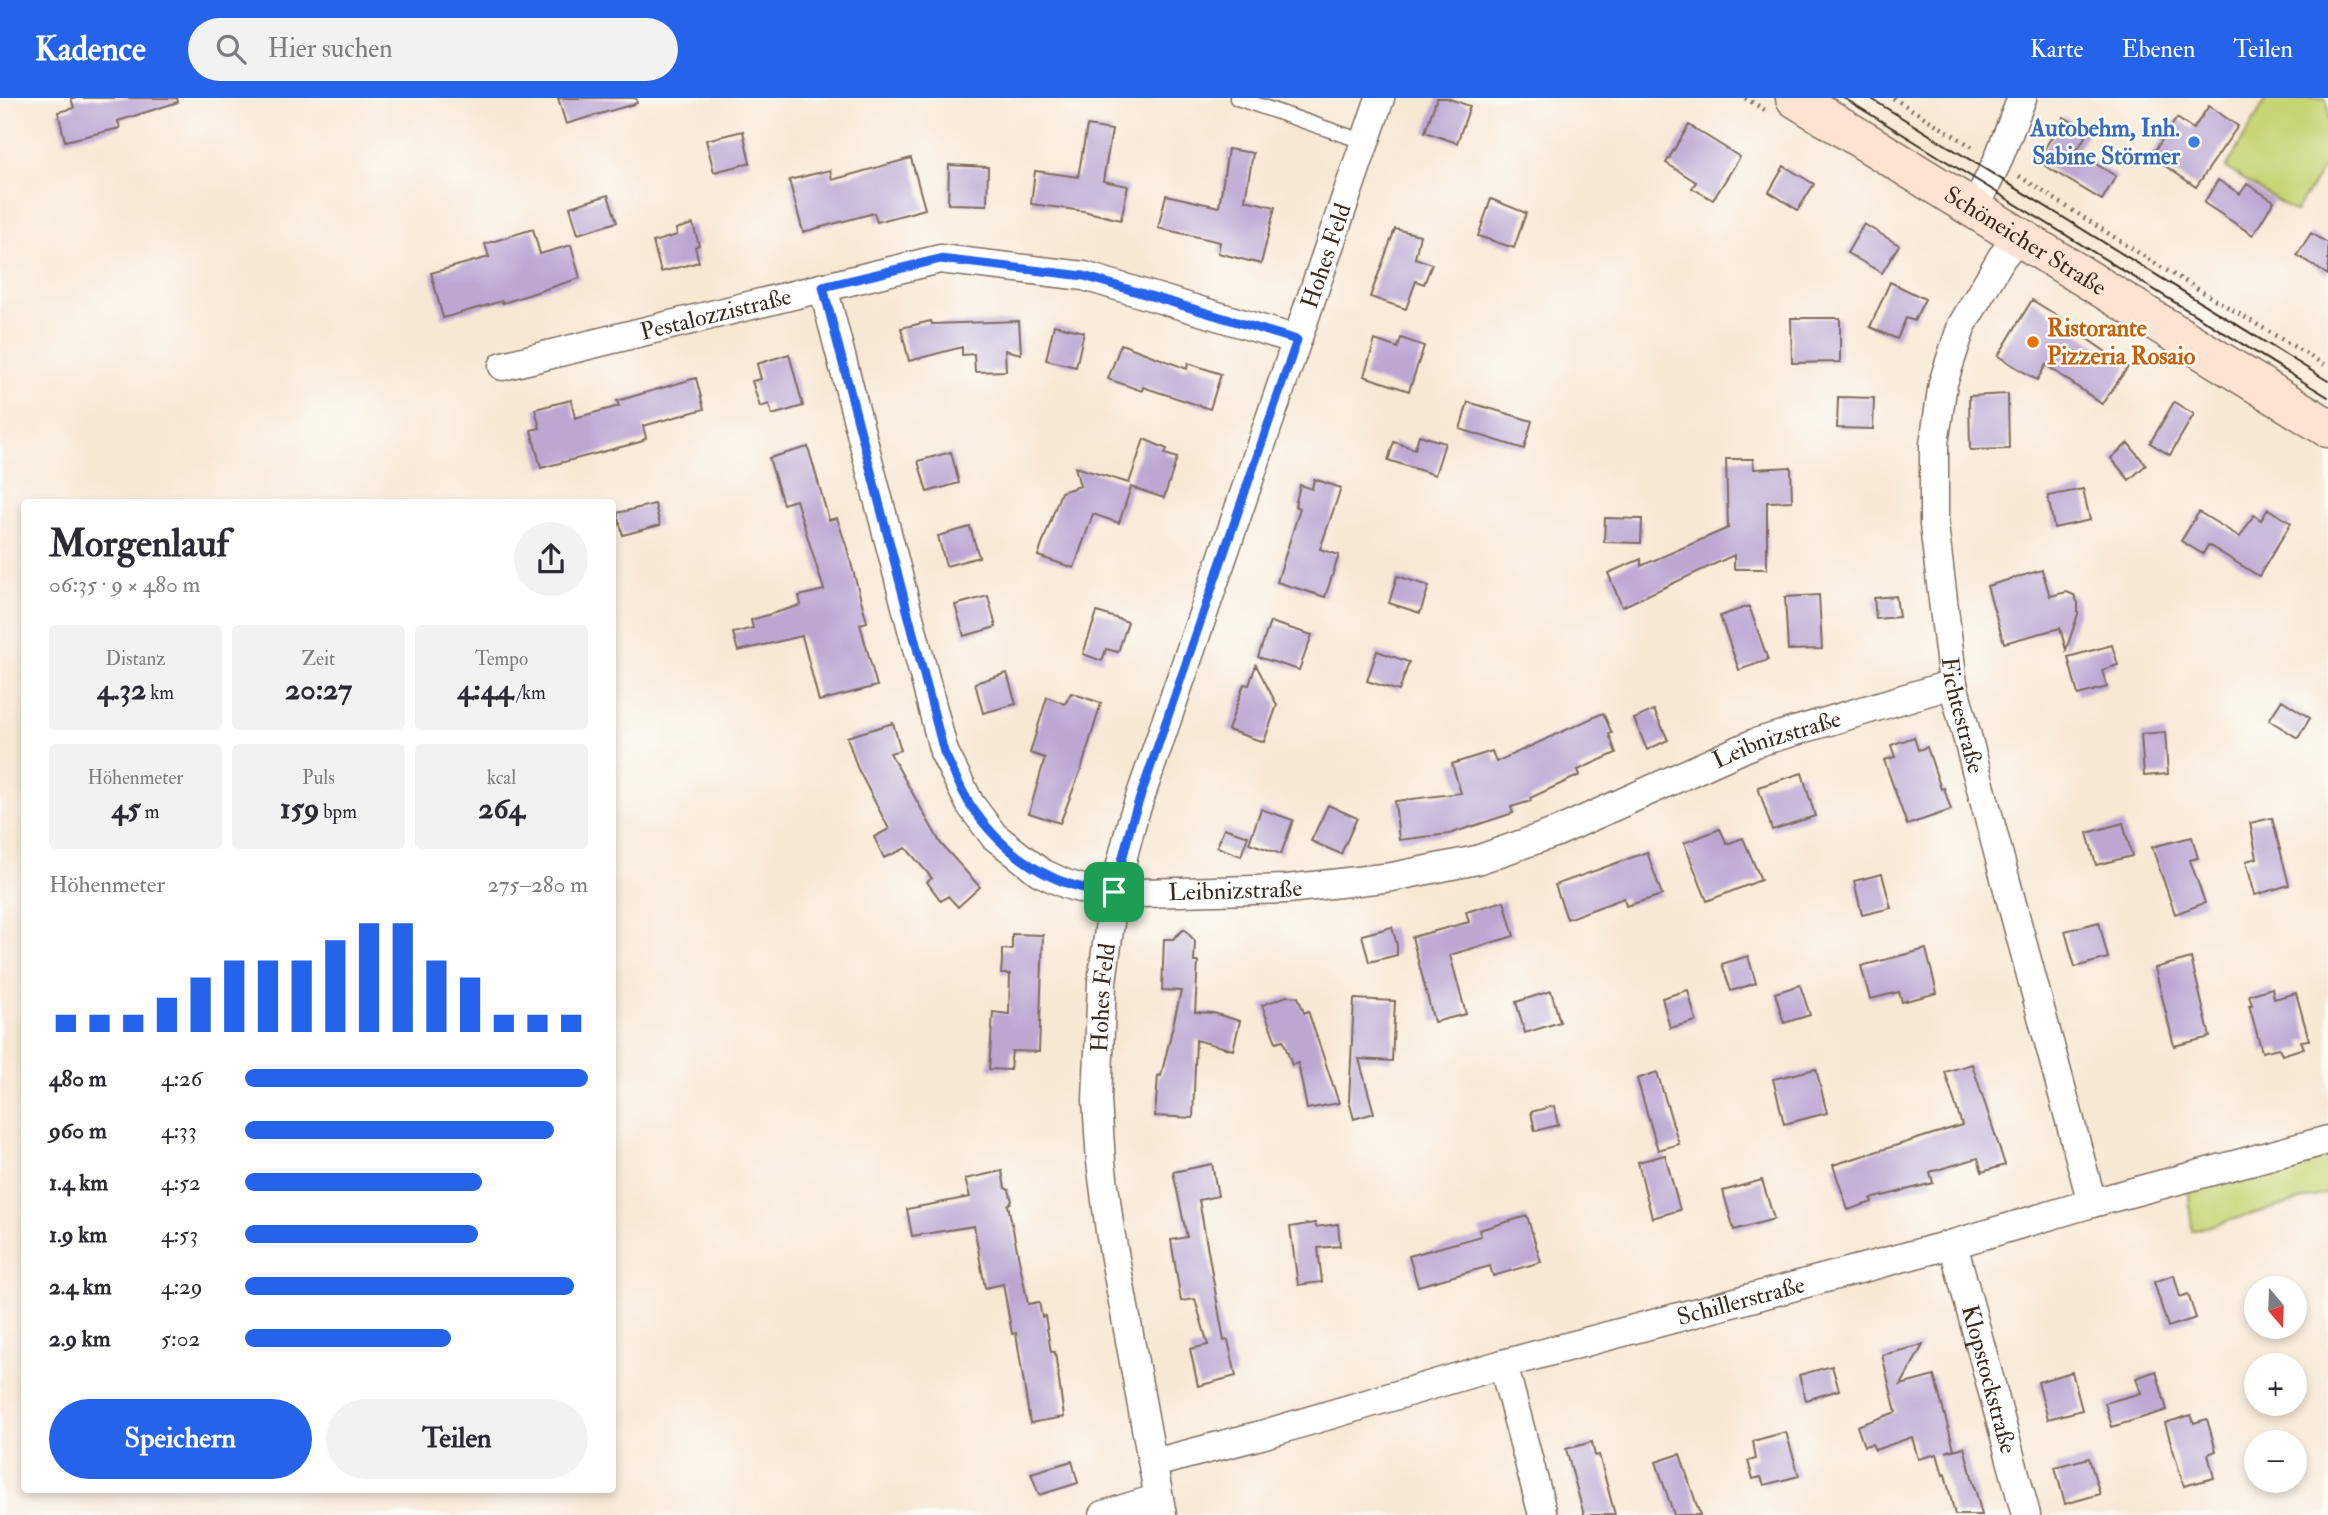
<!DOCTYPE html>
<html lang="de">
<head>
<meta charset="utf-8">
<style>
  :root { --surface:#fff; --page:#f2f2f3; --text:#2b2b33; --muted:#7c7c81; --accent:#2563eb }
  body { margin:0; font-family:"IM FELL Double Pica",serif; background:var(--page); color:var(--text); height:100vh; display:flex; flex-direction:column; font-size:26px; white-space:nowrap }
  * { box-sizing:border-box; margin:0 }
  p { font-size:23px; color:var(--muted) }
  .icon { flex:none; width:38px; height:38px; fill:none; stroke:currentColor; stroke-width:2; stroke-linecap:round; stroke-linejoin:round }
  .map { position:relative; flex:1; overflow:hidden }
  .details { position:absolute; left:21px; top:401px; width:595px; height:994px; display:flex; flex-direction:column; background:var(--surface); border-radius:7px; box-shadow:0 4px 10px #0003 }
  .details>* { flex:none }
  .needle { width:46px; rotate:161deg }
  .buttons { position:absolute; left:2244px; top:1178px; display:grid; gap:14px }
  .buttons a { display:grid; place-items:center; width:63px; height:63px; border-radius:50%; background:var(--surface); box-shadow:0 4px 10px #0003; font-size:35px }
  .pin { position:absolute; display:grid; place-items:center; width:60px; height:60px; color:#fff; margin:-30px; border-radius:14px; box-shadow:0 4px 10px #0006 }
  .round { display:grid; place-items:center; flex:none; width:74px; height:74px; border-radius:37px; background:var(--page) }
  .head { display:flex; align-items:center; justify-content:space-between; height:119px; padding:0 28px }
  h1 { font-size:38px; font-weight:700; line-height:52px }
  .figures { display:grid; grid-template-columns:repeat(3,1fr); gap:10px; height:119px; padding:7px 28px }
  .figures div { display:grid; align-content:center; border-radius:7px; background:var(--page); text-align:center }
  .figures b { font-size:30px; font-weight:700 }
  .figures small { font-size:19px; font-weight:400 }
  .figures p { font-size:19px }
  .chart { height:196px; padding:14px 28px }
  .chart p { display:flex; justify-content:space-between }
  .chart svg { width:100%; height:126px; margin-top:7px; stroke:var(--accent); stroke-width:6 }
  .cta { display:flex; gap:14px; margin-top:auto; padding:14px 28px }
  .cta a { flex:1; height:80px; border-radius:42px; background:var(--accent); color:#fff; font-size:28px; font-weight:700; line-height:80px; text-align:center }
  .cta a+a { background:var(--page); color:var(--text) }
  ul { padding:0 28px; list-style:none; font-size:23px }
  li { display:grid; grid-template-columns:112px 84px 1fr; align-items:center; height:52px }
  li i { height:18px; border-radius:9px; background:var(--accent) }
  header { display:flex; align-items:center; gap:42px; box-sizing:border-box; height:98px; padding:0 35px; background:var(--accent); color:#fff }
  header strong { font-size:33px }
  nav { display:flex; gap:38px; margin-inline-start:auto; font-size:24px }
  .search { width:490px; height:63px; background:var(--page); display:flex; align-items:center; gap:18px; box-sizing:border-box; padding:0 24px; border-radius:38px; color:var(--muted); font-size:26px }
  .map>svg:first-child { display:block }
  .green { fill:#c7d475; stroke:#817f4a; stroke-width:2 }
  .building { fill:#bca7d3 }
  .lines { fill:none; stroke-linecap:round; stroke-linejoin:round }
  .lane-casing { stroke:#7d6c5e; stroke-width:17 }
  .street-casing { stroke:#7d6c5e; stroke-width:31 }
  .secondary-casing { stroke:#7d6c5e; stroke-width:41 }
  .path { stroke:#7d6c5e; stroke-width:4.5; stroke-dasharray:2 5; stroke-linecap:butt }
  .lane { stroke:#fff; stroke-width:14 }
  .street { stroke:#fff; stroke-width:28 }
  .secondary { stroke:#fee3d2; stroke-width:38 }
  .tram { stroke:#3b2a1e; stroke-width:2 }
  .route-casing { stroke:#fff; stroke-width:14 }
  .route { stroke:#2563eb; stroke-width:9 }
  .shop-dot { fill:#3f7fe0; stroke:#fdfcf7; stroke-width:2.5 }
  .food-dot { fill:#e8710a; stroke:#fdfcf7; stroke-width:2.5 }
  .labels { text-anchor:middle; stroke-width:5; stroke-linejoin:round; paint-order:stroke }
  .shop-label { font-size:24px; font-weight:bold; fill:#366cbe; stroke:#fdfcf7; text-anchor:end }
  .street-label { font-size:24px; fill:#3b2a1e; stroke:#fdfcf7 }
  .food-label { font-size:24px; font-weight:bold; fill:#c56008; stroke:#fdfcf7; text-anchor:start }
</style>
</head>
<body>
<header>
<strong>Kadence</strong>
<div class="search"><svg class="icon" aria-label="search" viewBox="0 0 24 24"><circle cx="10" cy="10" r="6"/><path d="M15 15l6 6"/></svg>Hier suchen</div>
<nav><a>Karte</a><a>Ebenen</a><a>Teilen</a></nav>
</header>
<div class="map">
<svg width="2328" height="1417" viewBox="0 0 2328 1417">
  <rect width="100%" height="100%" fill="#fdfcf7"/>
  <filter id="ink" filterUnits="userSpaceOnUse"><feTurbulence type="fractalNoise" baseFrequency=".0143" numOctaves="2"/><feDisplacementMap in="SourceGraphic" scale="14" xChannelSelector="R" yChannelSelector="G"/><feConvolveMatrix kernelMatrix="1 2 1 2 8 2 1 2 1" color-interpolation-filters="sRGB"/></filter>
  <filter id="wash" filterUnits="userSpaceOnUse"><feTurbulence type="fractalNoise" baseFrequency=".00686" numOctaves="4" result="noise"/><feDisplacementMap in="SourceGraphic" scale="28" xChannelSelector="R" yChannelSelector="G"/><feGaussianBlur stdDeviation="1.57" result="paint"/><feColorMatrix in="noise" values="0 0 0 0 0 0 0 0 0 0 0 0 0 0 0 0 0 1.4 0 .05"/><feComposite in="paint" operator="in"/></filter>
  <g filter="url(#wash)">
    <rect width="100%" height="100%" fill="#f7e8d4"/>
    <path class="green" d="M2267,0H2325L2328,8V63L2295,114L2226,70Z
      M2328,1049V1095L2192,1133L2188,1088Z"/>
    <g id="blocks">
      <path class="building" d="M71,0H177L178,4L118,23L120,30L65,43L58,14L74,10Z
        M558,0H636L637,5L566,26Z
        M1437,0H1447L1470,8L1457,45L1425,34Z
        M2209,8L2238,28L2196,89L2151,58L2177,20L2193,31Z
        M2064,19L2088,34L2076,54L2116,78L2102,102L2037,63Z
        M1689,27L1740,59L1713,102L1692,90L1696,84L1666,65Z
        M1087,28L1112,32L1103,83L1128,88L1121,122L1083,113L1031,106L1035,73L1078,79Z
        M743,33L750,65L714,74L706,42Z
        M1228,51L1253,55L1245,102L1275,109L1261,166L1218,155L1220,144L1158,130L1166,97L1219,109Z
        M911,60L925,111L877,124L874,115L803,134L789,82L830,72L832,82Z
        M949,67L988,69L987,107L948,106Z
        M1784,68L1814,86L1798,112L1769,94Z
        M2218,82L2240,96L2247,86L2274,103L2253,137L2204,105Z
        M608,97L617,124L578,136L570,109Z
        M1491,101L1526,115L1514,150L1478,138Z
        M693,126L699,147L695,149L699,164L661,174L653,144L677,137L676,131Z
        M1864,126L1899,147L1882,175L1847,155Z
        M533,131L540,156L571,147L580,180L503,205L502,203L443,220L431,175L489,159L485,146Z
        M1395,131L1420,137L1415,160L1432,166L1424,186L1416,183L1406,211L1370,199Z
        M2311,135L2328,145V177L2297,157Z
        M1890,184L1925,201L1914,223L1906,220L1897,241L1870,229Z
        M2032,202L2071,226L2070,229L2128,269L2102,306L2046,267L2037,282L1998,258Z
        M1791,220H1840V264L1792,265Z
        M931,223L932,226L1019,223L1021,256L1005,252L1006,273L975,274L974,256L962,257V249L909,263L901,230Z
        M1054,227L1084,234L1076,269L1046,262Z
        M1401,240L1424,248L1409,293L1364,278L1375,242L1398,250Z
        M1121,246L1187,271L1188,265L1221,276L1210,311L1143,289L1142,293L1108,281Z
        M789,256L803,308L772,317L769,306L760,309L752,283L761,281L757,266Z
        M696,280L704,311L643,328L646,340L640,344L541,370L531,332L540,330L535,311L571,302L575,320L619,308L617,303Z
        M2008,296L2009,351L1970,352L1969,298Z
        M1838,299L1874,300L1873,331L1837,330Z
        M1468,304L1532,323L1524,351L1460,331Z
        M2174,304L2194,316L2170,357L2150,345Z
        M1419,337L1445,345L1435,377L1388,362L1394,344L1415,351Z
        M1144,341L1167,351L1165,356L1177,360L1164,400L1131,389L1119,425L1093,416L1074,470L1038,458L1061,394L1080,388L1075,369L1129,385Z
        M2128,345L2146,367L2129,382L2111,360Z
        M808,349L829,422L837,420L847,450L867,524L860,526L877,588L819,603L802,538L738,553L733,535L753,530L751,522L801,507L799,498L824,492L796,402L783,406L769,360Z
        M951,354L959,385L927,394L918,363Z
        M1726,361H1753L1754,371L1791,369L1792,403L1767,404V471H1734V457L1622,509L1608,475L1641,461V468L1728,430Z
        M1314,381L1341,390L1320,451L1339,457L1325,499L1277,484L1300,410L1295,408L1300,387L1312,391Z
        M2083,391L2090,422L2054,430L2048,398Z
        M655,406L660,427L623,437L617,415Z
        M2268,411L2291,425L2259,478L2208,447L2203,456L2181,443L2199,414L2240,439L2254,417L2261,422Z
        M1605,420L1642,421L1641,445L1604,444Z
        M970,429L979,459L946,468L938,438Z
        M2042,472L2050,498L2067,494L2074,497L2078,505V516L2066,552L2060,530L2004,545L1987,488Z
        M1397,478L1429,488L1420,515L1389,505Z
        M1819,497L1822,551L1788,552L1785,499Z
        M988,498L996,529L964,538L955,507Z
        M1896,498L1899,519L1876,521L1874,500Z
        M1749,508L1768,562L1739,572L1720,518Z
        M1097,514L1128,524L1118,554L1106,551L1102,563L1083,556Z
        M1270,524L1312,537L1299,572L1258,559Z
        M2112,547L2118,567L2102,572L2107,589L2078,597L2068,559Z
        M1377,553L1409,564L1399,593L1367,583Z
        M1256,567L1277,607L1264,644L1228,632L1244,586L1249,587Z
        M1007,575L1016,606L983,615L975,585Z
        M1071,595L1101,605L1082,669L1060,725L1029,715L1045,660L1030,655L1047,599L1065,606Z
        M2282,602L2310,620L2298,640L2269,622Z
        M1654,612L1668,642L1647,652L1634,621Z
        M1603,615L1612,635L1609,636L1616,655L1578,672L1580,677L1530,700L1531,703L1511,709L1513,715L1449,736L1399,742L1395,703L1461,695L1452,666L1492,653L1496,664Z
        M893,625L901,652L890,655L941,746L980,789L958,809L948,798L941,803L927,784L932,780L906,750L884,760L874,739L889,731L857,669L847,639Z
        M2165,634L2168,676L2144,678L2141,636Z
        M1914,639L1918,652L1927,649L1941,691L1944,690L1951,712L1907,727L1884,662L1895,659L1891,647Z
        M1802,675L1815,718L1772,732L1758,689Z
        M1328,707L1357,720L1341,756L1311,743Z
        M1261,711L1293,722L1281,756L1249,745Z
        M2272,720L2289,787L2255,797L2246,763L2257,760L2250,725Z
        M2123,725L2132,758L2096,767L2087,735Z
        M1224,730L1248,738L1241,758L1217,749Z
        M1720,731L1727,746L1743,740L1761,782L1707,803L1684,745Z
        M2192,739L2198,760L2190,762L2205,805L2175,816L2152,749Z
        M1647,754L1662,797L1626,808L1624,800L1567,821L1555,787Z
        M1882,776L1891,810L1862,817L1854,783Z
        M1504,803L1514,838L1450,857L1466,916L1434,924L1412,839L1469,824L1466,814Z
        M2099,824L2108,860L2075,869L2065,833Z
        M1392,829L1397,847V857L1369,864L1362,837Z
        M1184,831L1195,843L1194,864H1198L1195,914L1213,915L1240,923L1233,952L1196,942L1193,1020L1155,1018L1158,977L1161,978L1181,893L1162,892L1164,841H1173Z
        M1012,836L1043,837L1039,954L1012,953L1010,972L989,971L993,914L1009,916L1010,876H1001L1002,863V851L1012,852Z
        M1926,851L1937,895L1902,904L1899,894L1870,901L1861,868Z
        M1748,858L1756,885L1731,893L1722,866Z
        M2191,860L2210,939L2174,948L2155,870Z
        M1800,887L1810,917L1784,925L1775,895Z
        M2272,890L2274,901L2296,895L2309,942L2301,943L2304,950L2282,957L2279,950L2262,954L2249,907H2252L2249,897Z
        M1688,892L1696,923L1670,930L1662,900Z
        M1551,893L1560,924L1525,935L1516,904Z
        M1287,898L1298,899L1304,915L1308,913L1339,1005L1307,1011L1298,965L1292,967L1283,942L1276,944L1262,907Z
        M1354,901L1395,903L1392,963L1359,961L1374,1015L1354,1021L1349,1003Z
        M1972,966L2005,1067L1982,1074L1978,1060L1930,1074L1933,1085L1871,1101L1872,1104L1848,1112L1833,1067L1962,1027L1945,974Z
        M1816,971L1827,1015L1784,1026L1773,981Z
        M1657,974L1679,1046L1658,1052L1637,981Z
        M1554,1008L1558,1027L1535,1033L1531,1014Z
        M1665,1057L1680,1112L1652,1120L1638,1064Z
        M1212,1066L1218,1098L1199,1102L1224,1243L1228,1242L1236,1278L1198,1288L1190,1251L1208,1247L1195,1201L1181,1203L1171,1142L1187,1139L1173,1074Z
        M1002,1073L1005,1090L1009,1092L1012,1103L1008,1107L1028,1206L1039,1204L1042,1219L1045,1218L1051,1254H1055L1064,1319L1030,1325L1016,1235L1012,1236L1003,1186L985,1190L974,1128L912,1138L907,1111L970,1099L965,1081Z
        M1762,1082L1774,1121L1734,1132L1723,1093Z
        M1527,1118L1541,1164L1493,1178L1490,1168L1418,1188L1409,1158L1481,1138L1479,1132Z
        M1315,1125L1316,1129L1338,1126L1340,1148L1318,1150L1322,1184L1298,1187L1290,1129Z
        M2174,1177L2180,1199L2188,1196L2196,1220L2168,1229L2154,1184Z
        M1923,1247L1901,1287L1934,1278L1954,1351L1946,1354L1964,1349L1982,1417H1955L1945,1376L1943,1377L1937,1356L1918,1361L1912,1339L1875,1352L1872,1346L1864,1348L1857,1328L1896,1314L1882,1257Z
        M1832,1268L1839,1292L1806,1302L1799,1277Z
        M2156,1273L2167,1312L2112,1329L2105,1305L2141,1295L2136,1280Z
        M2072,1274L2082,1312L2048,1321L2038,1284Z
        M2191,1317L2194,1325L2207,1321L2216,1353L2208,1356L2214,1380L2184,1388L2165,1325Z
        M1786,1334L1799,1378L1764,1387L1761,1379L1753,1381L1748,1363L1756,1361L1753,1343Z
        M1592,1344L1595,1358L1599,1357L1615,1417H1584L1566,1351Z
        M1680,1356L1700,1417H1674L1656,1364Z
        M2089,1360L2100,1396L2065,1406L2055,1369Z
        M1072,1363L1078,1385L1039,1397L1031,1375Z"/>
    </g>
  </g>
  <g filter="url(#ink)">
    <use href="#blocks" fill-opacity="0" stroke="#7d6c5e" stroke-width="2"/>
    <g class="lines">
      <g class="lane-casing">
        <path id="lane" d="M1237,0L1365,44"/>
      </g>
      <g class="street-casing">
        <g id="street">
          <path d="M1975,110L1997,64L2022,0"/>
          <path id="s1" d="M2019,138L2002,159L1962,227L1943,285L1934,346V427L1953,586L2092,1105"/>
          <path id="s2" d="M823,189L944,654L970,706L994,738L1040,774L1066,786L1089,793L1142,795L1287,791L1392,779L1477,762L1557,734L1755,645L1953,586"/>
          <path id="s3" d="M503,268L940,161L1084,178L1297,242"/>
          <path id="s4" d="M1953,1146L2026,1417"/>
          <path d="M1503,1266L1543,1417"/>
          <path id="s5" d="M1154,1365L1261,1337L1503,1266L1953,1146L2092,1105L2328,1042"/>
          <path d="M1104,1417L1159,1400"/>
          <path id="s6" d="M1162,1417L1110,1133L1101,1064L1097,1002L1102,884L1114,794L1132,723L1380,0"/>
        </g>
      </g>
      <g class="secondary-casing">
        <g id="secondary">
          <path id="s7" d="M1795,0L2328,330"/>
        </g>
      </g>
      <path class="path" d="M1745,0L1765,12
        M1893,0L1976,51
        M2019,78L2156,166L2328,269"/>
      <use href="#lane" class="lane"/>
      <use href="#street" class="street"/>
      <use href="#secondary" class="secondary"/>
      <path class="tram" d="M1844,0L2328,299
        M1870,0L2328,283"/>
    </g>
  </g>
  <g class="lines" filter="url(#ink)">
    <g class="route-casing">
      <path id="route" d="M940,161L1084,178L1297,242L1132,723L1114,794C1055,792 1004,757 971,708C960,691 953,672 944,654L823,189Z"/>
    </g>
    <use href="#route" class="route"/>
  </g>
  <circle class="shop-dot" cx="2194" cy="44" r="7"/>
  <circle class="food-dot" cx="2033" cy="244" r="7"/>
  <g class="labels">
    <g class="shop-label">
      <text x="2180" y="38">Autobehm, Inh.<tspan x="2180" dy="28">Sabine Störmer</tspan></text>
    </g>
    <g class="street-label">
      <text dy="8" stroke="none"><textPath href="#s7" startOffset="271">Schöneicher Straße</textPath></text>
      <text dy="8" stroke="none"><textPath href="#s6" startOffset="1300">Hohes Feld</textPath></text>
      <text dy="8" stroke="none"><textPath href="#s3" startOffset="219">Pestalozzistraße</textPath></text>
      <text dy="8" stroke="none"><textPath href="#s1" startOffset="502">Fichtestraße</textPath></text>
      <text dy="8" stroke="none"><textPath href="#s2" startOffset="1404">Leibnizstraße</textPath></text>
      <text dy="8" stroke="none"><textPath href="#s2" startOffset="836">Leibnizstraße</textPath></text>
      <text dy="8" stroke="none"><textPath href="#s6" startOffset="523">Hohes Feld</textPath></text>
      <text dy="8" stroke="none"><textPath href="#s5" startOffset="609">Schillerstraße</textPath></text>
      <text dy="8" stroke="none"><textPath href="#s4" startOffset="140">Klopstockstraße</textPath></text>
    </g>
    <g class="food-label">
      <text x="2047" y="238">Ristorante<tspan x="2047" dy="28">Pizzeria Rosaio</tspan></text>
    </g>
  </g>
</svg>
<div class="buttons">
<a><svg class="needle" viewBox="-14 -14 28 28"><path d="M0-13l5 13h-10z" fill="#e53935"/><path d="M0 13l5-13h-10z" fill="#7c7c81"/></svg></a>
<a>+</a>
<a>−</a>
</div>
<div class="pin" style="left:1114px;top:794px;background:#1e9e55"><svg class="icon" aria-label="arrive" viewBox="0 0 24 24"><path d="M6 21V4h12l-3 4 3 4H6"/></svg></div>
<section class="details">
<div class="head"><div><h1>Morgenlauf</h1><p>06:35 · 9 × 480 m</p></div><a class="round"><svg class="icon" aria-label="share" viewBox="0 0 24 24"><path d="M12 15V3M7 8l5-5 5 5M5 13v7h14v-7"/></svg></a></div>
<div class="figures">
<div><p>Distanz</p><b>4.32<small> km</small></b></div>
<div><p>Zeit</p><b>20:27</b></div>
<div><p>Tempo</p><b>4:44<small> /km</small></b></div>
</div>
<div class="figures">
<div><p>Höhenmeter</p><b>45<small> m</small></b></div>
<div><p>Puls</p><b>159<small> bpm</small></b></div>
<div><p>kcal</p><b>264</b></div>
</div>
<div class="chart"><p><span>Höhenmeter</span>275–280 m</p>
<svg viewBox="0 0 160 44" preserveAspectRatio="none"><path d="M5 44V38M15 44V38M25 44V38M35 44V32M45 44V25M55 44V19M65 44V19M75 44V19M85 44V12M95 44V6M105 44V6M115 44V19M125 44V25M135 44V38M145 44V38M155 44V38"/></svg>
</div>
<ul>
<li><b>480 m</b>4:26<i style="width:100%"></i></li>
<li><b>960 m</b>4:33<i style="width:90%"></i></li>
<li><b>1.4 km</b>4:52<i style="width:69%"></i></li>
<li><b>1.9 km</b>4:53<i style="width:68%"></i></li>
<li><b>2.4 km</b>4:29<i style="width:96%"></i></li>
<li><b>2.9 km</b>5:02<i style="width:60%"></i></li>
</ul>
<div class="cta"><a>Speichern</a><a>Teilen</a></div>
</section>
</div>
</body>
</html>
